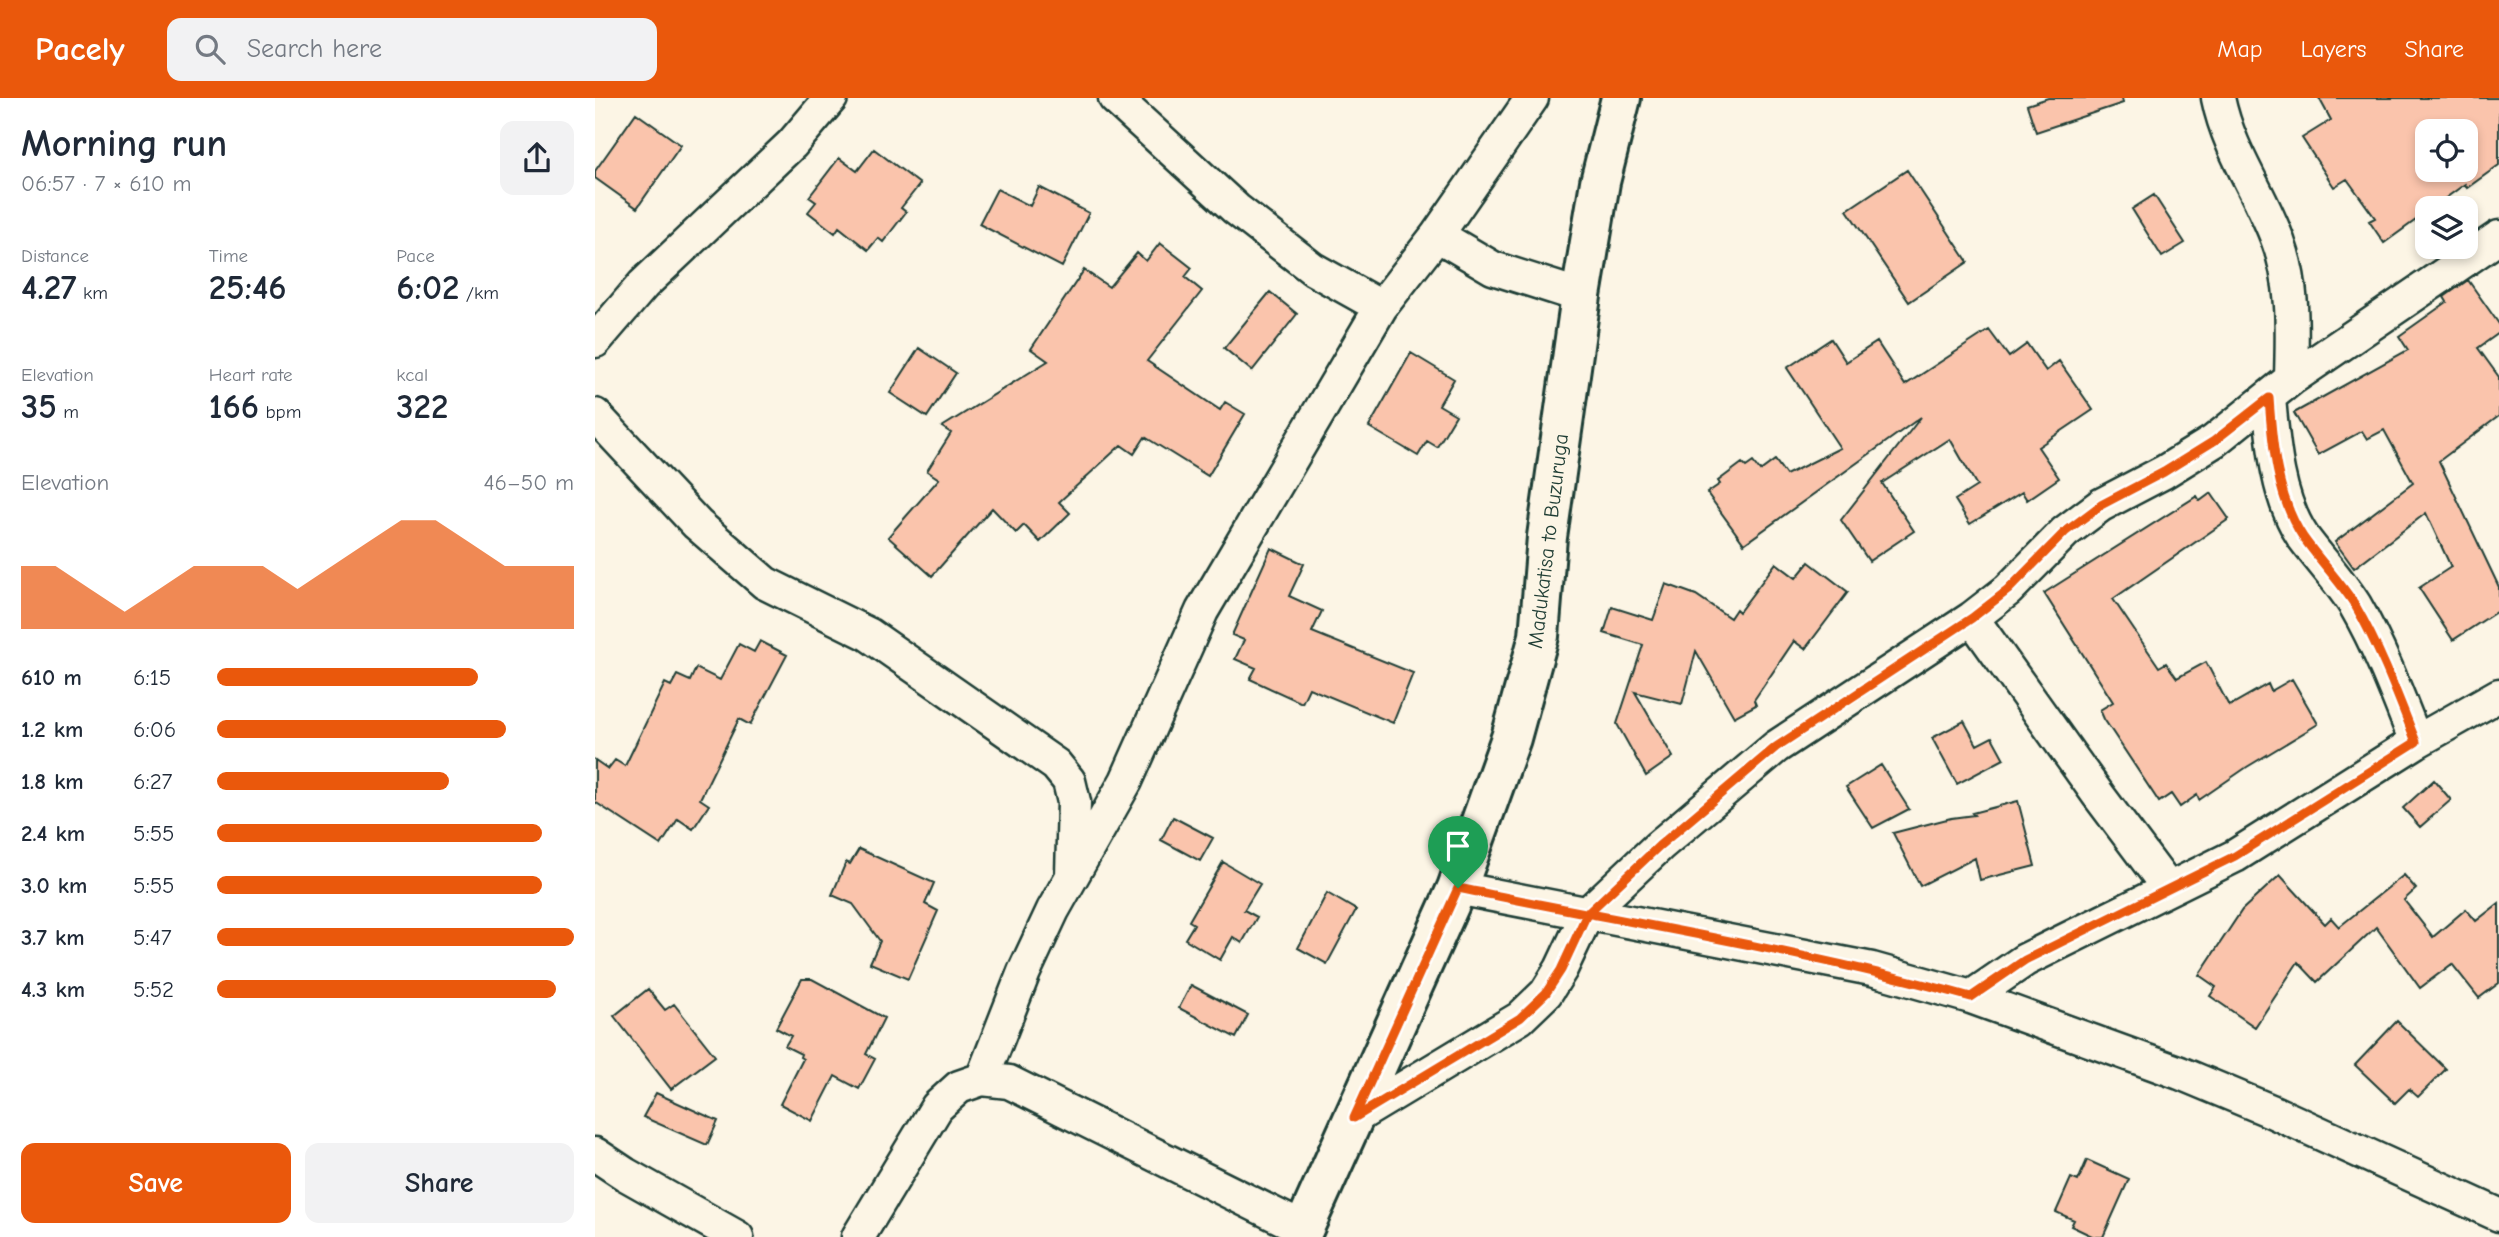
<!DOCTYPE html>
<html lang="en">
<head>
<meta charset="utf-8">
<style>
  :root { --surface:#fff; --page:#f2f2f3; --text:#1f2937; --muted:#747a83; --accent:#ea580c }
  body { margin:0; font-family:"Comic Neue",sans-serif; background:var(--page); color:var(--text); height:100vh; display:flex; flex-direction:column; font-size:26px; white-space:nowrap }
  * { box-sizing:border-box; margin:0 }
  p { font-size:23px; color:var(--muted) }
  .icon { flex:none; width:38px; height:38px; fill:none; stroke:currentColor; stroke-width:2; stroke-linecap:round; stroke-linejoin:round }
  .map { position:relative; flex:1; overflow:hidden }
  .details { display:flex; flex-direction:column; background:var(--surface); width:595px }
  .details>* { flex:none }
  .controls { position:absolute; left:1820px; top:21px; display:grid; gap:14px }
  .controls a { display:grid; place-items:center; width:63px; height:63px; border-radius:14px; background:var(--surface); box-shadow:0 4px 10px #0003; font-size:35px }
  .pin { position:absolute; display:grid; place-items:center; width:60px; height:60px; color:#fff; margin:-72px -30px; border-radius:50% 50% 50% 0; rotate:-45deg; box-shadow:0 0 7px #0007 }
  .pin .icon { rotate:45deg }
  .round { display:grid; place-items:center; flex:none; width:74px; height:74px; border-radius:14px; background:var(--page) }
  .overview { display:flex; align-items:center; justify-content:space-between; height:119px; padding:0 21px }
  h1 { font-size:38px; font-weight:700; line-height:52px }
  .figures { display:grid; grid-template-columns:repeat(3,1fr); gap:10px; height:119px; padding:7px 21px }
  .figures div { display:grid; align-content:center }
  .figures b { font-size:35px; font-weight:700 }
  .figures small { font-size:19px; font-weight:400 }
  .figures p { font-size:19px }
  .chart { height:196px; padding:14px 21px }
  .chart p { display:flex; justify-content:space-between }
  .chart svg { width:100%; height:126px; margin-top:7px; fill:var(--accent); opacity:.7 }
  .primary-button { display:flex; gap:14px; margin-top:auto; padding:14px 21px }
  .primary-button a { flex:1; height:80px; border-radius:14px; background:var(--accent); color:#fff; font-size:28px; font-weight:700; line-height:80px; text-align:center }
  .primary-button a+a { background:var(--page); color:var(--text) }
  ul { padding:0 21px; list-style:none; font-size:23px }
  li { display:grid; grid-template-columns:112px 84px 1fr; align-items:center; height:52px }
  li i { height:18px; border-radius:9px; background:var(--accent) }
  header { display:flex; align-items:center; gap:42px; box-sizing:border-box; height:98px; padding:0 35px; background:var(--accent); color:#fff }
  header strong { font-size:33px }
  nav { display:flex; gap:38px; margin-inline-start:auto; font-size:24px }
  .search { width:490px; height:63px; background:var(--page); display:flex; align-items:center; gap:18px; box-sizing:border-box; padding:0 24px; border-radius:14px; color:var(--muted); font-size:26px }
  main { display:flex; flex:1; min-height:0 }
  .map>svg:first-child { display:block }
  .building { fill:#fac4ac; stroke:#1f3d34; stroke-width:2; fill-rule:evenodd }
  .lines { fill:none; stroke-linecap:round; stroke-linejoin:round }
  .minor-casing { stroke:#1f3d34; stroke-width:37 }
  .secondary-casing { stroke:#1f3d34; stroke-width:44 }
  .minor { stroke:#fcf5e5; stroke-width:32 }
  .secondary { stroke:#fcf5e5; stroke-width:38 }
  .route-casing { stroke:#fff; stroke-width:14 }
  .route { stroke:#ea580c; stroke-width:9 }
  .labels { text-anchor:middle; stroke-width:5; stroke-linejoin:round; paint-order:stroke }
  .street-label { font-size:21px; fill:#1f3d34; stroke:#fcf5e5 }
</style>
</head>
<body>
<header>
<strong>Pacely</strong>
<div class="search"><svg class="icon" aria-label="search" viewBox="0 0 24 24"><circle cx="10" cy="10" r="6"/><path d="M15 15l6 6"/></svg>Search here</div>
<nav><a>Map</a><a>Layers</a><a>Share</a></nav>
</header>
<main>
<section class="details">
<div class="overview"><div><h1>Morning run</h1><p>06:57 · 7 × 610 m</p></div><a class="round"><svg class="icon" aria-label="share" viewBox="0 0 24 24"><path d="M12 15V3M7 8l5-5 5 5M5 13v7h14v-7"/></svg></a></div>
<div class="figures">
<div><p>Distance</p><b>4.27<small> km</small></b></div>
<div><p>Time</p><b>25:46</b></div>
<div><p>Pace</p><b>6:02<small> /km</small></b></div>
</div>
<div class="figures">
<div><p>Elevation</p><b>35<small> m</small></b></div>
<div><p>Heart rate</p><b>166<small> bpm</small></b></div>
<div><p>kcal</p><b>322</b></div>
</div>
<div class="chart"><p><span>Elevation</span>46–50 m</p>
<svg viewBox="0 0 160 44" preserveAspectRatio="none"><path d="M0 44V22L10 22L20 30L30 38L40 30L50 22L60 22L70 22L80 30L90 22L100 14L110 6L120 6L130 14L140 22L150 22L160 22V44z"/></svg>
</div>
<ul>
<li><b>610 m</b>6:15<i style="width:73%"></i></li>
<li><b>1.2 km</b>6:06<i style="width:81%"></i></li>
<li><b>1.8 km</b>6:27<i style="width:65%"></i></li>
<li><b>2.4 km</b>5:55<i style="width:91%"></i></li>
<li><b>3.0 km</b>5:55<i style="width:91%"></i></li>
<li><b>3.7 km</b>5:47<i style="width:100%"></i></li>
<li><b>4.3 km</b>5:52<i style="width:95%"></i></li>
</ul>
<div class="primary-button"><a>Save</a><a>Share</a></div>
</section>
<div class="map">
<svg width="1904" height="1139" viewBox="0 0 1904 1139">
  <rect width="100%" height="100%" fill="#fcf5e5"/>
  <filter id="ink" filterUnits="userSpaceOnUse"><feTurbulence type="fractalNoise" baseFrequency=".0143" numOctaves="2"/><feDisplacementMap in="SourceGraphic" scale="14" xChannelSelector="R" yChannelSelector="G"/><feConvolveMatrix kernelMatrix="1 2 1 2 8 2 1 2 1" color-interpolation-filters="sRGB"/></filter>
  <g filter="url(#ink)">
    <path class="building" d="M1453,0H1527L1528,5L1441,34L1432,7Z
      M1724,0H1904V67L1872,90L1870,86L1837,110H1832V114L1789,145L1774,123L1780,120L1752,81L1739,89L1707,40L1736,22ZM1832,33H1871V72H1832Z
      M41,15L86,47L42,110L0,80V73Z
      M279,51L325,86L306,110L311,114L288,144L283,140L273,152L244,129L240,135L213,114L221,104L214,99L244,60L262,73Z
      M1312,72L1373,164L1314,204L1252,112Z
      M444,89L494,115L467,169L384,126L402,91L435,108Z
      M1559,97L1590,145L1567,159L1537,111Z
      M565,145L597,170L590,179L607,193L552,263L625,312L630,304L650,316L613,378L550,339L539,356L526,347L464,404L475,415L445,444L429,427L421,435L397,410L337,478L293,439L344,381L332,373L356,335L347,329L453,263L436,251L489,172L514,189L542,155L551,163Z
      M1873,182L1904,226V235L1883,250L1904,279V318L1844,363L1904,489V512L1858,542L1824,490L1856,469L1831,415L1759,470L1740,444L1818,385L1789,332L1772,341L1767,333L1723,357L1699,315L1813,252L1804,238L1852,204L1849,199Z
      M675,194L702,216L657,273L629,250Z
      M1394,232L1414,259L1432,246L1451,273L1464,263L1498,312L1443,349L1464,380L1432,402L1427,394L1375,426L1360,402L1382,388L1355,341L1287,385L1319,433L1274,463L1246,422L1326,319L1149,446L1112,395L1125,386L1123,383L1147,365L1151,369L1158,364L1165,373L1180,362L1191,377L1245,350L1192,270L1236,241L1251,264L1282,244L1310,287Z
      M324,250L361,275L332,319L295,295Z
      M816,255L859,281L844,307L861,317L842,349L832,343L823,358L774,329Z
      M1616,395L1634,421L1518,501L1564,569L1571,565L1582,580L1611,564L1634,608L1673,586L1676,593L1697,581L1723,626L1652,669L1604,702L1602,697L1585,709L1576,696L1564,704L1509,621L1505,612L1518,604L1449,495L1602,398L1605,403Z
      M676,450L709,466L694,498L727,513L717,534L818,575L798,625L714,590L707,605L655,581L661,570L640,561L649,542L637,537Z
      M1214,464L1253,494L1210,551L1199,543L1159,602L1161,607L1139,619L1101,553L1087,606L1040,594L1078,659L1051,678L1022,626L1048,547L1009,535L1017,509L1058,522L1071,486L1101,497L1135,520L1141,511L1144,514L1181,465L1201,480Z
      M165,543L192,557L155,627L144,621L105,701L114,707L98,731L83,721L66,747L0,704V662L13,671L20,662L30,668L70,585L76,588L82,577L95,583L101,570L125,582L144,546L159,554Z
      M1369,623L1382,647L1397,639L1409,661L1362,686L1337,640Z
      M1286,667L1314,711L1278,730L1251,689Z
      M1839,682L1856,702L1825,729L1808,710Z
      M1423,703L1440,768L1385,782L1380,760L1325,788L1298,735L1356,720L1379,717L1377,715Z
      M578,719L618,740L605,763L566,742Z
      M264,751L339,785L330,806L343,813L313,881L275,865L285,843L258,806L237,797L251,764L255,766Z
      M628,764L665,786L649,812L662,819L647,845L638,839L625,862L590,841L599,826L594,823Z
      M1685,777L1730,826L1736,820L1744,829L1809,777L1821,791L1809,802L1838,839L1871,811L1881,823L1904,805V885L1884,900L1857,866L1825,890L1781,829L1722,884L1703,864L1660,929L1615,898L1621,889L1604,877L1647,812Z
      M732,795L761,812L732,866L703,850Z
      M207,881H217L289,920L271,956L280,961L264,991L240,978L217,1023L185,1006L208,961L205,959L206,956L190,948L196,938L181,930Z
      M596,887L653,917L641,940L584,910Z
      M53,891L70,912L79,906L120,958L76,991L19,918Z
      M1802,923L1851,971L1823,999L1814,991L1800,1005L1760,967Z
      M61,995L123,1023L112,1047L48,1019Z
      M1492,1062L1534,1081L1508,1139H1499L1476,1128L1479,1122L1461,1114L1476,1080L1483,1083Z"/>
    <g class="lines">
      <g class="minor-casing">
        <path id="minor" d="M520,0L641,111L718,171L786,209
          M1623,0C1634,54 1665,93 1683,143C1700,189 1697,234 1696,281
          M842,137L898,170L986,198
          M0,243L48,187L197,46L236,0
          M1674,300C1678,345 1682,400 1708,439C1725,462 1745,483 1760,507C1785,550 1803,598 1821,644
          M0,317L102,426L170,485L273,536L461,667L474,683L479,704L477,777
          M1377,520L1504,698L1573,790
          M862,790L1277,871L1376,899L1585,975L1676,1013L1904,1117
          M1376,899L1430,862L1640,758L1821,644L1904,597
          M387,981L429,874L458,812L531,683L607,513L786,209L842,137L937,0
          M759,1020L925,920L951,895L966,871L992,816L1064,748L1181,649L1377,520L1413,492L1470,434L1506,407L1569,374L1619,343L1696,281L1904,139
          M0,1056L30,1076L142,1139
          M263,1139L342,1009L364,989L387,981L414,984L709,1131"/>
      </g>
      <g class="secondary-casing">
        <path id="secondary" d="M705,1139L862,790L916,640L944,538L952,439L986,198L1005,84L1026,0"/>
      </g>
      <use href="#minor" class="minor"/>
      <use href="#secondary" class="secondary"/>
    </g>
  </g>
  <g class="lines" filter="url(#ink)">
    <g class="route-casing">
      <path id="route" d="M863,790L759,1020L925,920L951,895L966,872L992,816L1064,748L1181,649L1377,520L1413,492L1470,434L1506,407L1569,374L1619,343L1674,300C1677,345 1682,400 1708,439C1724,462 1745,483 1760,507C1785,550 1803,598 1821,644L1640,758L1430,862L1376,899C1207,852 1034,825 863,790"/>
    </g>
    <use href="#route" class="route"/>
  </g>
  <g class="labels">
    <g class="street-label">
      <text transform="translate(953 443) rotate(-83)" y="7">Madukatisa to Buzuruga</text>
    </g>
  </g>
</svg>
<div class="controls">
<a><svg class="icon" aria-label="locate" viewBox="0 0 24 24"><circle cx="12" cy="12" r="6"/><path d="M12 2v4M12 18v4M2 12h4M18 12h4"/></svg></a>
<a><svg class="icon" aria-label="layers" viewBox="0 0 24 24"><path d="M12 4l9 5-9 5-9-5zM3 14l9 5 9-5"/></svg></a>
</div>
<div class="pin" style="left:863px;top:790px;background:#1e9e55"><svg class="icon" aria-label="arrive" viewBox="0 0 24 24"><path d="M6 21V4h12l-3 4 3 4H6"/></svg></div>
</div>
</main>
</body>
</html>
